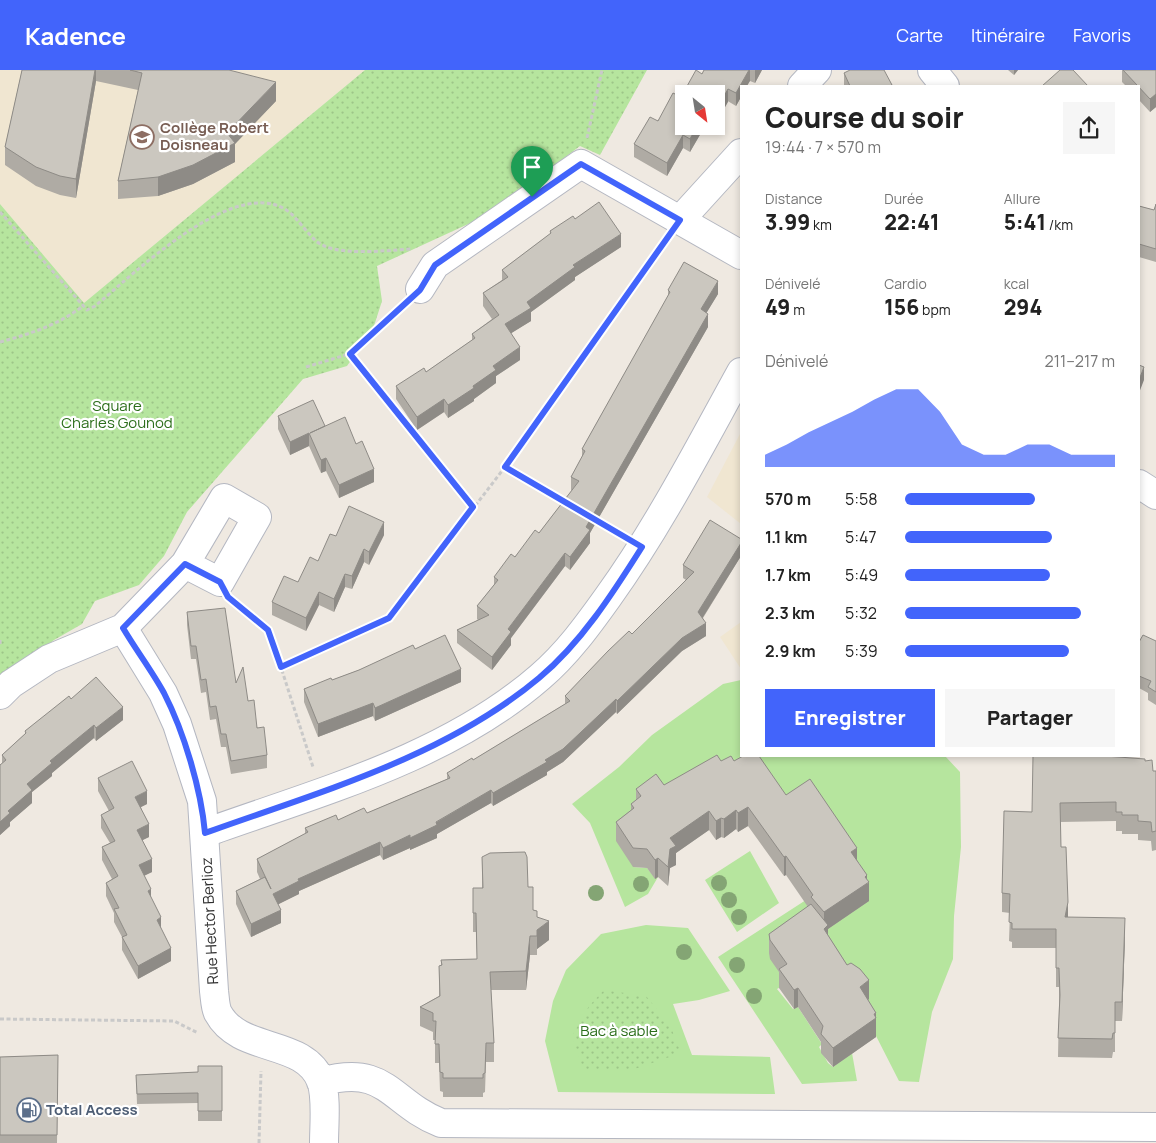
<!DOCTYPE html>
<html lang="fr">
<head>
<meta charset="utf-8">
<style>
  :root { --surface:#fff; --page:#f6f6f6; --text:#222; --muted:#767676; --accent:#4264fb }
  body { margin:0; font-family:Manrope,sans-serif; background:var(--page); color:var(--text); height:100vh; display:flex; flex-direction:column; font-size:19px; white-space:nowrap }
  * { box-sizing:border-box; margin:0 }
  p { font-size:16px; color:var(--muted) }
  .icon { flex:none; width:28px; height:28px; fill:none; stroke:currentColor; stroke-width:2; stroke-linecap:round; stroke-linejoin:round }
  .map { position:relative; flex:1; overflow:hidden }
  .drawer { position:absolute; left:740px; top:15px; width:400px; height:672px; display:flex; flex-direction:column; background:var(--surface); border-radius:0px; box-shadow:0 2px 8px #0003 }
  .drawer>* { flex:none }
  .needle { width:32px; rotate:150deg }
  .tools { position:absolute; left:675px; top:15px; display:grid; gap:10px }
  .tools a { display:grid; place-items:center; width:50px; height:50px; border-radius:0px; background:var(--surface); box-shadow:0 2px 8px #0003; font-size:25px }
  .pin { position:absolute; display:grid; place-items:center; width:42px; height:42px; color:#fff; margin:-51px -21px; border-radius:50% 50% 50% 0; rotate:-45deg; box-shadow:0 0 5px #0007 }
  .pin .icon { rotate:45deg }
  .round { display:grid; place-items:center; flex:none; width:52px; height:52px; border-radius:0px; background:var(--page) }
  .headline { display:flex; align-items:center; justify-content:space-between; height:85px; padding:0 25px }
  h1 { font-size:28px; font-weight:800; line-height:38px }
  .metrics { display:grid; grid-template-columns:repeat(3,1fr); gap:8px; height:85px; padding:5px 25px }
  .metrics div { display:grid; align-content:center }
  .metrics b { font-size:21px; font-weight:800 }
  .metrics small { font-size:14px; font-weight:400 }
  .metrics p { font-size:14px }
  .chart { height:140px; padding:10px 25px }
  .chart p { display:flex; justify-content:space-between }
  .chart svg { width:100%; height:90px; margin-top:5px; fill:var(--accent); opacity:.7 }
  .primary-button { display:flex; gap:10px; margin-top:auto; padding:10px 25px }
  .primary-button a { flex:1; height:58px; border-radius:0px; background:var(--accent); color:#fff; font-size:20px; font-weight:800; line-height:58px; text-align:center }
  .primary-button a+a { background:var(--page); color:var(--text) }
  ul { padding:0 25px; list-style:none; font-size:16px }
  li { display:grid; grid-template-columns:80px 60px 1fr; align-items:center; height:38px }
  li i { height:12px; border-radius:6px; background:var(--accent) }
  header { display:flex; align-items:center; gap:30px; box-sizing:border-box; height:70px; padding:0 25px; background:var(--accent); color:#fff }
  header strong { font-size:24px }
  nav { display:flex; gap:28px; margin-inline-start:auto; font-size:18px }
  .map>svg:first-child { display:block }
  .education { fill:#f0e6d1 }
  .grass { fill:#b6e59e }
  .park { fill:url(#park-dots) }
  .lines { fill:none; stroke-linecap:round; stroke-linejoin:round }
  .minor-casing { stroke:#b4b7c1; stroke-width:30 }
  .path { stroke:#c9c9c9; stroke-width:3; stroke-dasharray:4 2.5; stroke-linecap:butt }
  .minor { stroke:#fff; stroke-width:28 }
  .tree { fill:#84a574 }
  .wall { fill:#afaba4 }
  .shaded-wall { fill:#8e8b86 }
  .building { fill:#cbc7bf; stroke:#8e8b86 }
  .route-casing { stroke:#fff; stroke-width:10 }
  .route { stroke:#4264fb; stroke-width:6 }
  .labels { text-anchor:middle; stroke-width:4.5; stroke-linejoin:round; paint-order:stroke }
  .education-label { font-size:15px; font-weight:bold; fill:#785e54; stroke:#fff; text-anchor:start }
  .park-label { font-size:15px; fill:#2c6e1b; stroke:#fff }
  .street-label { font-size:15px; fill:#2e2e2e; stroke:#fff }
  .service-label { font-size:15px; font-weight:bold; fill:#4e5e75; stroke:#fff; text-anchor:start }
</style>
</head>
<body>
<header>
<strong>Kadence</strong>
<nav><a>Carte</a><a>Itinéraire</a><a>Favoris</a></nav>
</header>
<div class="map">
<svg width="1156" height="1073" viewBox="0 0 1156 1073">
  <defs>
    <pattern id="park-dots" width="8" height="8" patternUnits="userSpaceOnUse" patternTransform="scale(1.25)"><rect width="8" height="8" fill="#b6e59e"/><path d="M2 2h.1M6 6h.1" fill="none" stroke="#9dc588" stroke-width="1.8" stroke-linecap="round"/></pattern>
  </defs>
  <rect width="100%" height="100%" fill="#efe9e1"/>
  <path class="education" d="M0,0H365L84,233L0,134Z
    M741,362V454L707,427Z
    M741,552V599L720,567Z"/>
  <path class="grass" d="M741,610V686H945L960,702L961,777L954,846L953,889L932,942L919,1012L899,1011L823,862L851,801L860,794L844,777L775,751L755,699L633,797L647,798L655,808L658,807L648,824L625,837L590,753L572,734L619,697L652,665L723,614Z
    M750,781L779,833L737,862L705,810Z
    M809,828L813,844L787,913L777,919L793,939L798,937L822,974L819,977L828,993L833,997L852,983L857,1011L802,1014L718,887Z
    M646,855L688,858L730,921L699,930L673,934L692,985L770,987L775,1024L558,1022L545,971L553,931L566,900L601,864Z"/>
  <path class="park" d="M365,0H647L600,85L580,76L490,144L377,196L382,231L373,259L347,296L303,309L187,442L164,486L139,515L95,531L82,554L54,570L0,612V134L84,233Z
    M604,920L646,926L670,955L681,983L629,1001L583,999L572,966L589,936Z"/>
  <g class="lines">
    <g class="minor-casing">
      <path id="minor" d="M932,0L945,16
        M802,16L817,0
        M680,150L741,83
        M420,219L435,195L581,94L741,185
        M1139,414L1156,425
        M123,558L163,623L177,654L202,731L214,921C215,928 215,937 218,943C240,984 304,968 321,1011C327,1026 324,1056 324,1073
        M0,625L11,614L49,589L123,558L185,494L224,428L257,447L220,512L185,494
        M205,763C319,722 447,688 540,607C567,584 588,555 608,527C659,456 699,378 741,302
        M321,1012C387,993 390,1033 441,1053L1156,1057"/>
    </g>
    <path class="path" d="M587,68L602,0
      M0,142L87,240L95,236C134,204 229,110 283,138C296,145 304,160 315,170C333,188 387,180 412,179
      M0,272C30,264 58,255 83,236
      M349,284L473,437
      M306,297L349,284L400,238
      M505,397L566,433
      M595,450L618,463
      M236,533L269,560L313,697
      M0,570V575
      M281,597L389,548L505,397L664,173
      M0,949L174,951L198,963
      M259,1073L261,1001"/>
    <use href="#minor" class="minor"/>
  </g>
  <g class="tree">
    <circle cx="719" cy="813" r="8"/>
    <circle cx="641" cy="814" r="8"/>
    <circle cx="596" cy="823" r="8"/>
    <circle cx="729" cy="830" r="8"/>
    <circle cx="739" cy="847" r="8"/>
    <circle cx="684" cy="882" r="8"/>
    <circle cx="737" cy="895" r="8"/>
    <circle cx="754" cy="926" r="8"/>
  </g>
  <path class="wall" d="M22,0H229L276,31L235,74V92L193,114L158,126L118,129V111L138,20L96,11L76,128L60,125L36,116L5,95V77Z
    M704,0H762L755,13L750,11L741,16V27L736,36L716,24L684,56H705L690,82L683,78L667,106L634,87V74L681,27L702,4Z
    M1008,0H1018L1014,5Z
    M1122,0H1156V37L1150,42L1139,30V16H1126L1122,12Z
    M844,3L892,16H844Z
    M1156,134V192L1139,187V136L1154,140Z
    M575,149L621,177L575,207V210L531,242V251L511,263L520,290L496,306V313L474,329V331L448,348L444,342L417,360L396,329V316L426,302L472,270V264L492,249L483,236V223L502,210V200L550,164V161Z
    M668,220L718,224L706,243L708,257L590,463V473L570,500L565,496L511,568V575L492,600L457,573V560L478,550L477,549V536L494,515V507L539,463L572,420H571V407L582,387V379L668,227Z
    M278,346L325,356L356,374L374,412L339,428L326,401L321,403L309,376L290,385L278,359Z
    M384,465L369,495L364,492L352,519L345,517L334,542L319,535L306,561L272,545V532L298,512L318,491L336,466Z
    M741,469V486L703,548L706,566L682,581L617,644L616,642L563,692L547,702V705L493,736L491,733L437,764V768L410,780V778L383,790L380,785L299,821V824L278,834L281,853L251,867L236,834V821L260,809L257,802V789L305,764V758L367,743L447,709V703L473,690L565,634V626L632,564L686,510L683,508V495Z
    M187,542L248,631L267,685V698L231,704L226,677H221L216,649L210,650L206,622L201,623L196,589H191L187,555Z
    M1156,571V635L1148,630V623L1139,618V572Z
    M415,579L461,612L375,651L373,646L318,667L304,632V619L332,610Z
    M71,629L123,650L96,671L94,668L52,703V706L32,722V733L10,752V756L0,765V695L2,694V685L25,664V661Z
    M721,691H734L786,725L857,790L867,809L869,831L828,859V865L869,929L868,930L876,943V967L833,997L821,983V972L798,937L794,939L779,918V902L770,889L769,883V864L808,837L786,805L784,806L748,756L738,762L736,759L724,768L721,767L716,770L709,760L676,783V795L670,798L668,816L658,807L655,809L647,798L633,797L616,771V752L631,740V734L636,730V719L664,715Z
    M1145,691L1153,701H1156V780L1152,781L1151,771L1138,770V764H1122V761H1116V751L1060,752L1061,777L1068,847L1125,867L1122,951H1115V982H1113L1112,988L1058,987L1059,935V917H1056V878H1012V872L1009,871L1010,843L1002,842V823L1032,742Z
    M98,708L147,734L141,737L149,767L142,770L152,802L144,806L171,891L138,909L122,880V867L114,852V843L106,826V813L112,809L102,790V777L110,773L101,758V745L109,741L98,721Z
    M482,787L528,817L533,840L549,870L537,879V885H530L526,920H491L494,973V992H486L485,1022L483,1023V1027H443V1022L440,1021L439,993H435V970H433V962L420,956V937L439,926V896L441,895V890L477,889L476,862H473V823L482,818Z
    M58,985L57,1073H0V987Z
    M222,996V1051H198V1033L137,1034L136,1005L198,1002Z"/>
  <path class="shaded-wall" d="M95,0H96V11L76,128V109Z
    M749,0H750V11L747,16H741V27L736,36V23Z
    M755,0H762L755,13Z
    M1014,0H1018L1014,5Z
    M276,12V31L235,74V92L193,114L158,126V107L227,63Z
    M728,19V32L716,53V40Z
    M1156,24V37L1150,42V29Z
    M697,56H705L690,82V69Z
    M683,65V78L667,106V93Z
    M621,164V177L575,207V210L531,242V251L505,267V254L527,232L573,195Z
    M718,211V224L701,252V239Z
    M708,244V257L590,463V473L570,500V487L586,457Z
    M520,277V290L496,306V313L474,329V331L448,348V335L473,316L493,296Z
    M1144,297V310L1139,323V310Z
    M444,329V342L417,360V347Z
    M309,363V376L290,385V372Z
    M326,388V401L321,403V390Z
    M374,399V412L339,428V415Z
    M384,452V465L369,495V482Z
    M741,473V486L698,555V542Z
    M364,479V492L352,519V506Z
    M565,483V496L511,568V575L492,600V587L508,559Z
    M345,504V517L334,542V529Z
    M319,522V535L306,561V548Z
    M706,553V566L682,581L617,644V631L682,568Z
    M461,599V612L375,651V638Z
    M616,629V642L563,692L547,702V705L493,736V723L545,690Z
    M373,633V646L318,667V654Z
    M123,637V650L96,671V658Z
    M94,655V668L52,703V706L32,722V733L10,752V756L0,765V752L27,714L50,691Z
    M491,720V733L437,764V768L410,780V768Z
    M147,721V734L135,740V727Z
    M748,737V756L738,762V743Z
    M736,740V759L724,768V749Z
    M709,741V760L676,783V795L670,798L668,816V797L670,768Z
    M721,748V767L716,770V751Z
    M149,754V767L137,773V760Z
    M410,765V778L383,790V778Z
    M380,772V785L299,821V824L273,837V824L298,809Z
    M857,778V797L851,782Z
    M786,786V805L784,806V787Z
    M658,788V807L655,809V790Z
    M152,789V802L139,808V795Z
    M867,805V814L869,812V831L828,859V874L824,859V842L865,807Z
    M151,819V832L148,821Z
    M1068,832V851L1065,847Z
    M281,840V853L251,867V854Z
    M161,847V860L157,850Z
    M1125,848V867L1122,951V932Z
    M549,851V870L537,879V860Z
    M530,866V885L526,920V901Z
    M171,878V891L138,909V896Z
    M869,910V929L860,936V917Z
    M798,918V937L794,939V920Z
    M876,943V967L833,997V978Z"/>
  <path class="building" d="M22,0H95L76,109L60,106L36,97L5,77Z
    M130,0H229L276,12L227,63L235,73L193,95L158,107L118,111L142,3Z
    M696,0L702,4L704,0H749L736,23L728,19L716,40V24H684V56H697L690,69L683,65L667,93L634,74L650,47L658,51L673,23L681,27Z
    M850,0H884L892,15L889,16H850L844,3Z
    M1060,0H1073L1088,16H1042Z
    M1123,0H1156V24L1150,29Z
    M599,132L621,164L573,195L575,197L527,232L531,238L505,254L520,277L493,296L496,300L473,316L474,318L448,335L444,329L417,347L396,316L424,298L426,302L475,268L472,264L499,245L483,223L508,207L502,200L551,163L550,161L573,146L575,149Z
    M1156,134V179L1139,174V136L1154,140Z
    M684,192L718,211L701,239L708,244L586,457L590,460L570,487L565,483L508,559L511,562L492,587L457,560L489,545L477,536L498,510L494,507L511,484L515,487L535,460L539,463L579,411L571,407L585,381L582,379L670,222L668,220Z
    M1139,295L1144,297L1139,310Z
    M313,330L325,356L310,363L345,347L356,374L362,371L374,399L339,415L326,388L321,390L309,363L290,372L278,346Z
    M349,436L384,452L369,482L364,479L352,506L345,504L334,529L319,522L306,548L272,532L284,506L298,512L310,487L318,491L330,464L336,466Z
    M710,450L741,469V473L698,542L706,553L682,568L617,631L616,629L563,679L545,690L547,692L493,723L491,720L436,752L437,755L410,768V765L383,778L380,772L298,809L299,811L273,824L281,840L251,854L236,821L265,807L271,819L257,789L308,762L305,758L336,745L338,750L364,738L367,743L450,708L447,703L472,688L473,690L570,631L565,626L608,581L629,561L632,564L694,502L683,495Z
    M225,538L236,613L243,597L248,631L254,630L257,658L264,657L267,685L231,691L226,664H221L216,636L210,637L206,609L201,610L196,576H191L187,542Z
    M445,565L461,599L375,638L373,633L318,654L304,619L331,608L332,610L359,600L413,575L415,579Z
    M1143,565L1156,571V622L1148,617L1151,611L1139,606V572Z
    M96,607L123,637L96,658L94,655L50,691L52,693L27,714L32,720L8,741L10,743L0,752V695L6,690L2,685L26,663L25,661L69,626L71,629Z
    M717,685L721,691L731,686L734,691L743,686H759L786,725L810,709L857,778L851,782L867,805L865,807L869,812L824,842L811,827L813,825L786,786L784,787L748,737L738,743L736,740L724,749L721,748L716,751L709,741L670,768L676,776L670,779L668,797L658,788L655,790L647,779L633,778L616,752L634,738L631,734L641,726L636,719L656,704L664,715Z
    M1033,686H1105L1145,689V691L1152,690L1153,701H1156V761L1152,762L1151,752L1138,751V745H1122V742H1116V732L1060,733L1061,777H1066L1068,832L1065,847L1125,848L1122,932H1115V963H1113L1112,969L1058,968L1060,925L1059,898H1056V859H1012V853L1009,852L1010,824L1002,823L1004,741L1032,742Z
    M132,691L147,721L135,727L149,754L137,760L152,789L139,795L151,819L148,821L161,847L157,850L171,878L138,896L122,867L127,865L114,839L119,838L106,813L118,806L102,777L115,771L101,745L114,738L98,708Z
    M525,782L527,787L528,817H533V840L537,841V847L549,851L537,860V866H530L526,901L490,902L494,973H486L485,1003L483,1004V1008H443V1003L440,1002L439,974H435L436,951H433V943L420,937L440,926L439,896L442,895L441,890L477,889L476,843H473V818H483L482,787L490,783Z
    M811,834L828,855L824,859L847,895L851,893L860,899L869,910L860,917L876,943L874,944L876,948L833,978L821,964L823,956L798,918L794,920L779,899L787,894L770,870L769,864Z
    M58,985L57,1065H0V987Z
    M198,996H222V1041H198V1023L137,1024L136,1005L198,1002Z"/>
  <g class="lines">
    <g class="route-casing">
      <path id="route" d="M581,94L680,150L505,397L642,477C613,523 581,573 539,608C445,687 319,722 205,763C201,719 184,662 164,623C152,601 136,580 123,558L185,494L220,512L228,527L268,560L281,597L389,548L473,437L350,284L420,220L435,195Z"/>
    </g>
    <use href="#route" class="route"/>
  </g>
  <defs>
    <g id="school-ring" transform="scale(1.25)"><circle r="9.5" fill="#fff" stroke="#8d6e63" stroke-width="1.5"/><path d="M0-5L7-2L0 1L-7-2ZM-4 1L0 2.5L4 1V4Q0 6-4 4Z" fill="#8d6e63"/></g>
    <g id="fuel-ring" transform="scale(1.25)"><circle r="9.5" fill="#fff" stroke="#5c6f8a" stroke-width="1.5"/><path d="M-5.5-6h7V0h2V4h1.3V-2.5L3-4.5l.8-.8L6-3V5H2.5V1h-1V6h-7ZM-4.2-4.7v3.2H.2V-4.7Z" fill="#5c6f8a"/></g>
  </defs>
  <g fill-rule="evenodd">
    <use href="#school-ring" x="142" y="67"/>
    <use href="#fuel-ring" x="29" y="1040"/>
  </g>
  <g class="labels">
    <g class="education-label">
      <text x="160" y="63">Collège Robert<tspan x="160" dy="17">Doisneau</tspan></text>
    </g>
    <g class="park-label">
      <text x="117" y="341">Square<tspan x="117" dy="17">Charles Gounod</tspan></text>
      <text x="619" y="966">Bac à sable</text>
    </g>
    <g class="street-label">
      <text transform="translate(210 851) rotate(-93)" y="5">Rue Hector Berlioz</text>
    </g>
    <g class="service-label">
      <text x="46" y="1045">Total Access</text>
    </g>
  </g>
</svg>
<div class="tools">
<a><svg class="needle" viewBox="-14 -14 28 28"><path d="M0-13l5 13h-10z" fill="#e53935"/><path d="M0 13l5-13h-10z" fill="#767676"/></svg></a>
</div>
<div class="pin" style="left:532px;top:127px;background:#1e9e55"><svg class="icon" aria-label="arrive" viewBox="0 0 24 24"><path d="M6 21V4h12l-3 4 3 4H6"/></svg></div>
<section class="drawer">
<div class="headline"><div><h1>Course du soir</h1><p>19:44 · 7 × 570 m</p></div><a class="round"><svg class="icon" aria-label="share" viewBox="0 0 24 24"><path d="M12 15V3M7 8l5-5 5 5M5 13v7h14v-7"/></svg></a></div>
<div class="metrics">
<div><p>Distance</p><b>3.99<small> km</small></b></div>
<div><p>Durée</p><b>22:41</b></div>
<div><p>Allure</p><b>5:41<small> /km</small></b></div>
</div>
<div class="metrics">
<div><p>Dénivelé</p><b>49<small> m</small></b></div>
<div><p>Cardio</p><b>156<small> bpm</small></b></div>
<div><p>kcal</p><b>294</b></div>
</div>
<div class="chart"><p><span>Dénivelé</span>211–217 m</p>
<svg viewBox="0 0 160 44" preserveAspectRatio="none"><path d="M0 44V38L10 33L20 27L30 22L40 17L50 11L60 6L70 6L80 17L90 33L100 38L110 38L120 33L130 33L140 38L150 38L160 38V44z"/></svg>
</div>
<ul>
<li><b>570 m</b>5:58<i style="width:62%"></i></li>
<li><b>1.1 km</b>5:47<i style="width:70%"></i></li>
<li><b>1.7 km</b>5:49<i style="width:69%"></i></li>
<li><b>2.3 km</b>5:32<i style="width:84%"></i></li>
<li><b>2.9 km</b>5:39<i style="width:78%"></i></li>
</ul>
<div class="primary-button"><a>Enregistrer</a><a>Partager</a></div>
</section>
</div>
</body>
</html>
